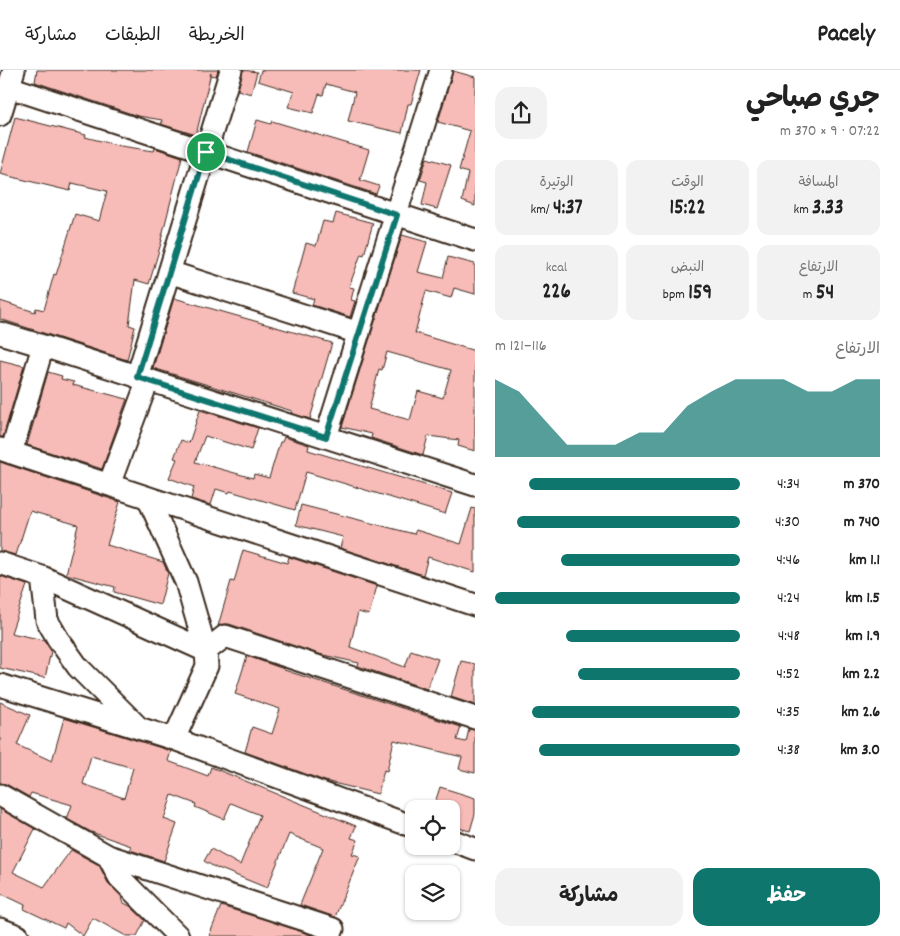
<!DOCTYPE html>
<html lang="ar">
<head>
<meta charset="utf-8">
<style>
  :root { --surface:#fff; --page:#f2f2f2; --text:#222; --muted:#767676; --line:#e0e0e0; --accent:#0f766e }
  body { margin:0; font-family:Dekko,"Playpen Sans Arabic",sans-serif; background:var(--page); color:var(--text); direction:rtl; height:100vh; display:flex; flex-direction:column; font-size:19px; white-space:nowrap }
  * { box-sizing:border-box; margin:0 }
  p { font-size:16px; color:var(--muted) }
  .icon { flex:none; width:28px; height:28px; fill:none; stroke:currentColor; stroke-width:2; stroke-linecap:round; stroke-linejoin:round }
  .map { position:relative; flex:1; overflow:hidden; direction:ltr }
  .side { display:flex; flex-direction:column; background:var(--surface); width:425px }
  .side>* { flex:none }
  .controls { position:absolute; left:405px; top:730px; display:grid; gap:10px }
  .controls a { display:grid; place-items:center; width:55px; height:55px; border-radius:10px; background:var(--surface); box-shadow:0 1px 4px #0004; font-size:25px }
  .pin { position:absolute; display:grid; place-items:center; width:42px; height:42px; color:#fff; margin:-21px; border:2px solid #fff; border-radius:50%; box-shadow:0 1px 5px #0007 }
  .round { display:grid; place-items:center; flex:none; width:52px; height:52px; border-radius:15px; background:var(--page) }
  .headline { display:flex; align-items:center; justify-content:space-between; height:85px; padding:0 20px }
  h1 { font-size:28px; font-weight:700; line-height:38px }
  .stats { display:grid; grid-template-columns:repeat(3,1fr); gap:8px; height:85px; padding:5px 20px }
  .stats div { display:grid; align-content:center; border-radius:12px; background:var(--page); text-align:center }
  .stats b { font-size:21px; font-weight:700 }
  .stats small { font-size:14px; font-weight:400 }
  .stats p { font-size:14px }
  .chart { height:140px; padding:10px 20px }
  .chart p { display:flex; justify-content:space-between }
  .chart svg { width:100%; height:90px; margin-top:5px; fill:var(--accent); opacity:.7 }
  .cta { display:flex; gap:10px; margin-top:auto; padding:10px 20px }
  .cta a { flex:1; height:58px; border-radius:15px; background:var(--accent); color:#fff; font-size:20px; font-weight:700; line-height:58px; text-align:center }
  .cta a+a { background:var(--page); color:var(--text) }
  ul { padding:0 20px; list-style:none; font-size:16px }
  li { display:grid; grid-template-columns:80px 60px 1fr; align-items:center; height:38px }
  li i { height:12px; border-radius:6px; background:var(--accent) }
  header { display:flex; align-items:center; gap:30px; box-sizing:border-box; height:70px; padding:0 25px; background:var(--surface); border-bottom:1px solid var(--line) }
  header strong { font-size:24px }
  nav { display:flex; gap:28px; margin-inline-start:auto; font-size:18px }
  main { display:flex; flex:1; min-height:0 }
  .map>svg:first-child { display:block }
  .building { fill:#f7bbb8; stroke:#3b2a1e; fill-rule:evenodd }
  .lines { fill:none; stroke-linecap:round; stroke-linejoin:round }
  .minor-casing { stroke:#3b2a1e; stroke-width:25 }
  .minor { stroke:#fff; stroke-width:21 }
  .route-casing { stroke:#fff; stroke-width:10 }
  .route { stroke:#0f766e; stroke-width:6 }
</style>
</head>
<body>
<header>
<strong>Pacely</strong>
<nav><a>الخريطة</a><a>الطبقات</a><a>مشاركة</a></nav>
</header>
<main>
<section class="side">
<div class="headline"><div><h1>جري صباحي</h1><p>07:22 · 9 × 370 m</p></div><a class="round"><svg class="icon" aria-label="share" viewBox="0 0 24 24"><path d="M12 15V3M7 8l5-5 5 5M5 13v7h14v-7"/></svg></a></div>
<div class="stats">
<div><p>المسافة</p><b>3.33<small> km</small></b></div>
<div><p>الوقت</p><b>15:22</b></div>
<div><p>الوتيرة</p><b>4:37<small> /km</small></b></div>
</div>
<div class="stats">
<div><p>الارتفاع</p><b>54<small> m</small></b></div>
<div><p>النبض</p><b>159<small> bpm</small></b></div>
<div><p>kcal</p><b>226</b></div>
</div>
<div class="chart"><p><span>الارتفاع</span>116–121 m</p>
<svg viewBox="0 0 160 44" preserveAspectRatio="none"><path d="M0 44V6L10 12L20 25L30 38L40 38L50 38L60 32L70 32L80 19L90 12L100 6L110 6L120 6L130 12L140 12L150 6L160 6V44z"/></svg>
</div>
<ul>
<li><b>370 m</b>4:34<i style="width:86%"></i></li>
<li><b>740 m</b>4:30<i style="width:91%"></i></li>
<li><b>1.1 km</b>4:46<i style="width:73%"></i></li>
<li><b>1.5 km</b>4:24<i style="width:100%"></i></li>
<li><b>1.9 km</b>4:48<i style="width:71%"></i></li>
<li><b>2.2 km</b>4:52<i style="width:66%"></i></li>
<li><b>2.6 km</b>4:35<i style="width:85%"></i></li>
<li><b>3.0 km</b>4:38<i style="width:82%"></i></li>
</ul>
<div class="cta"><a>حفظ</a><a>مشاركة</a></div>
</section>
<div class="map">
<svg width="475" height="866" viewBox="0 0 475 866">
  <rect width="100%" height="100%" fill="#fff"/>
  <filter id="ink" filterUnits="userSpaceOnUse"><feTurbulence type="fractalNoise" baseFrequency=".02" numOctaves="2"/><feDisplacementMap in="SourceGraphic" scale="10" xChannelSelector="R" yChannelSelector="G"/><feConvolveMatrix kernelMatrix="1 2 1 2 8 2 1 2 1" color-interpolation-filters="sRGB"/></filter>
  <g filter="url(#ink)">
    <path class="building" d="M37,0H218L216,6L210,5L211,3L196,65L161,54L162,50L138,46L35,12Z
      M243,0L257,2L251,24L238,20Z
      M261,0H421L411,34H408L402,63L348,51L355,22L326,14L323,25L319,24L313,43L288,37L294,22L258,11Z
      M453,1L475,7V136L462,131L468,103L459,100L470,61L438,52Z
      M15,47L86,65L85,67L121,76L154,81L155,78L182,87L161,170H162L149,214L135,210L129,255L135,257L127,290L0,249V231L35,242L36,238L44,240L54,204L56,205L75,144L99,151L107,121L72,113L70,121L0,104Z
      M257,50L271,54L272,51L369,80L360,110L379,116L376,124L248,82Z
      M427,88L451,95L437,139L422,135L427,112L420,110Z
      M336,143L373,153L364,185L361,184L349,217L354,218L351,230L355,231L350,247L312,235L314,229L292,223L306,173L316,176L323,151L333,153Z
      M402,165L427,172L418,202L443,208L448,187L475,194V224L454,218L451,228L426,221L415,263L475,281V381L458,376L459,370L428,366L423,385L371,368L372,364L342,357ZM387,282L451,300L443,328L418,321L410,350L369,339L379,299L382,300Z
      M174,228L332,273L310,349L291,343L292,341L153,298Z
      M0,290L24,296L3,367H0Z
      M48,302L62,306L61,309L74,312L73,315L127,329L102,399L27,375Z
      M200,340L258,358L251,380L205,366L195,392L253,408L254,404L269,408L280,372H282L284,367L309,375L308,380L452,423L445,444L306,402L295,440L230,421L229,423L216,419L211,435L191,429L194,417L169,408L177,389L174,388L181,370L189,373Z
      M0,392L120,432L107,475L163,492L168,503L160,535L114,522L115,517L66,504L78,455L30,441L16,485L0,481Z
      M301,435L414,464L416,460L461,474L472,438L475,439V502L428,487L423,505L340,478L343,467L296,455Z
      M243,480L287,493L289,487L377,516L369,545L358,542L350,577L405,597L411,580L438,589L427,619L358,596L359,593L319,584L229,554H223L218,556L231,511L234,512Z
      M0,506L27,515L11,563L44,570L51,581L45,608L0,598Z
      M247,586L284,599V600L461,657L457,670L466,672L469,659L475,660V703L459,699L462,687L394,670L387,701L384,700L378,724L325,711L245,682L252,657L272,664L280,639L235,624Z
      M461,591L475,594V635L451,627Z
      M0,632L30,645L17,675L52,691L64,648L171,681L168,691L208,706L211,697L356,756L351,768L358,770L352,784L360,786L335,847L300,835L323,778L289,764L267,818L218,798V799L204,791L211,779L240,795L260,745L231,733L224,749L195,737L196,734L172,725L164,749L177,754L164,791L130,780L131,776L91,762L67,749L72,735L31,723L29,727L6,714L0,713ZM91,686L133,698L124,728L83,714Z
      M440,717L475,728V744L470,761L451,756V739H433Z
      M0,739L35,759L13,802L44,817L71,780L99,795L108,813L121,826L124,833L130,836L145,850L137,866H126L93,848L83,866L66,853L64,858L24,839L25,835L2,824L0,828Z
      M221,836L266,850L314,866H209Z"/>
    <g class="lines">
      <g class="minor-casing">
        <path id="minor" d="M9,17L475,170
          M0,45L14,0
          M169,202L359,263
          M0,263L43,276L475,415
          M137,307L231,0
          M326,367L441,0
          M0,379L475,535
          M11,383L43,276
          M109,415L148,310
          M148,428L186,512L206,581L207,596L174,669
          M0,493L42,507L206,581L225,566L475,648
          M42,507L47,550L58,569L78,597L138,657
          M0,615L174,669L414,757
          M0,725L108,786L119,807L178,866
          M451,770L475,779
          M108,786L333,859
          M0,859L18,866"/>
      </g>
      <use href="#minor" class="minor"/>
    </g>
  </g>
  <g class="lines" filter="url(#ink)">
    <g class="route-casing">
      <path id="route" d="M206,82L397,145L326,367L137,307Z"/>
    </g>
    <use href="#route" class="route"/>
  </g>
</svg>
<div class="controls">
<a><svg class="icon" aria-label="locate" viewBox="0 0 24 24"><circle cx="12" cy="12" r="6"/><path d="M12 2v4M12 18v4M2 12h4M18 12h4"/></svg></a>
<a><svg class="icon" aria-label="layers" viewBox="0 0 24 24"><path d="M12 4l9 5-9 5-9-5zM3 14l9 5 9-5"/></svg></a>
</div>
<div class="pin" style="left:206px;top:82px;background:#1e9e55"><svg class="icon" aria-label="arrive" viewBox="0 0 24 24"><path d="M6 21V4h12l-3 4 3 4H6"/></svg></div>
</div>
</main>
</body>
</html>
